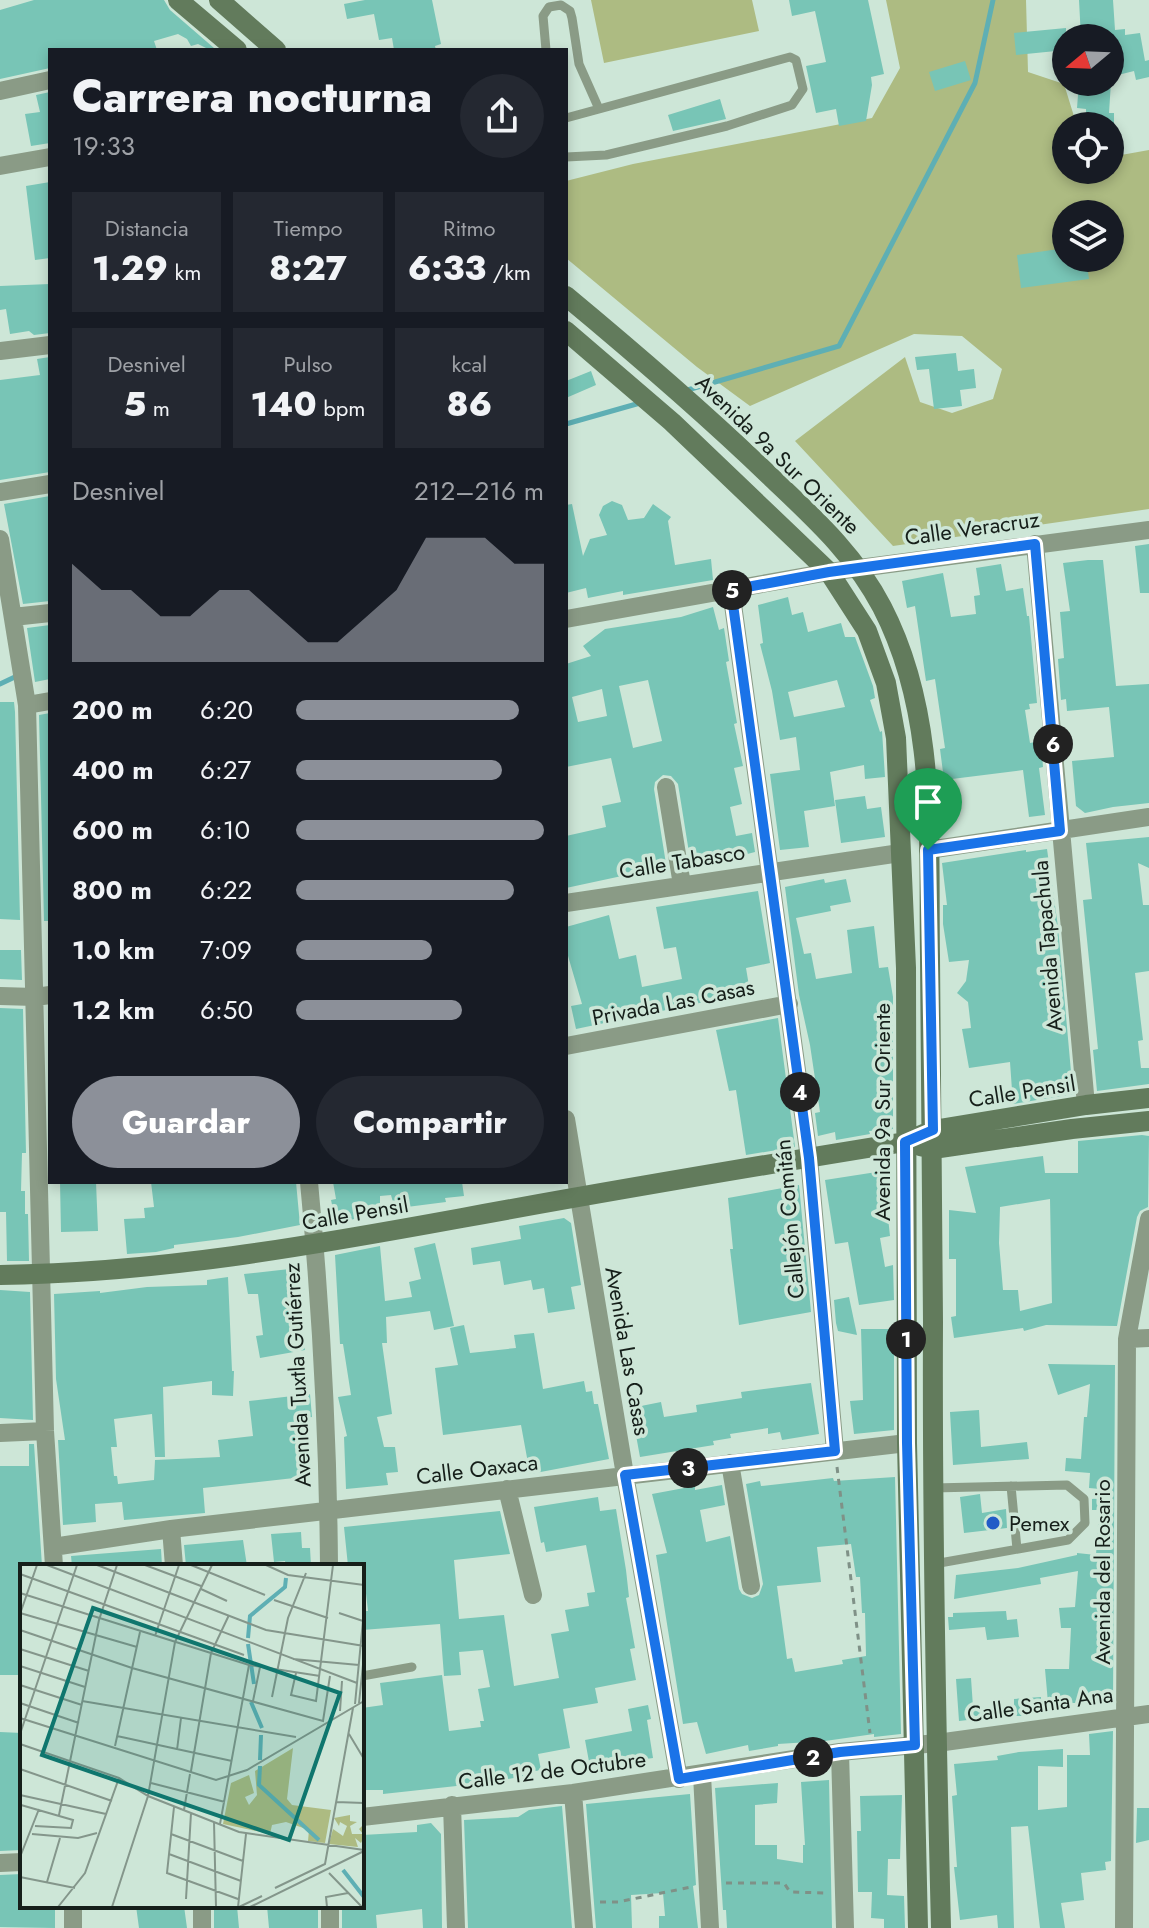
<!DOCTYPE html>
<html lang="es">
<head>
<meta charset="utf-8">
<style>
  :root { --surface:#171b24; --page:#242831; --text:#f1f3f6; --muted:#9ea1a6; --accent:#8c9099 }
  body { margin:0; font-family:Jost,sans-serif; background:var(--page); color:var(--text); height:100vh; display:flex; flex-direction:column; font-size:30px; white-space:nowrap }
  * { box-sizing:border-box; margin:0 }
  p { font-size:26px; color:var(--muted) }
  .icon { flex:none; width:44px; height:44px; fill:none; stroke:currentColor; stroke-width:2; stroke-linecap:round; stroke-linejoin:round }
  .map { position:relative; flex:1; overflow:hidden }
  .sheet { position:absolute; left:48px; top:48px; width:520px; height:1136px; display:flex; flex-direction:column; background:var(--surface); border-radius:0px; box-shadow:0 4px 12px #0003 }
  .sheet>* { flex:none }
  .needle { width:52px; rotate:251deg }
  .buttons { position:absolute; left:1052px; top:24px; display:grid; gap:16px }
  .buttons a { display:grid; place-items:center; width:72px; height:72px; border-radius:50%; background:var(--surface); box-shadow:0 4px 12px #0003; font-size:40px }
  .pin { position:absolute; display:grid; place-items:center; width:68px; height:68px; color:#fff; margin:-82px -34px; border-radius:50% 50% 50% 0; rotate:-45deg; box-shadow:0 0 8px #0007 }
  .pin .icon { rotate:45deg }
  .km { position:absolute; width:40px; height:40px; margin:-20px; border-radius:50%; background:#222; color:#fff; font-size:22px; line-height:40px; text-align:center }
  .round { display:grid; place-items:center; flex:none; width:84px; height:84px; border-radius:42px; background:var(--page) }
  .head { display:flex; align-items:center; justify-content:space-between; height:136px; padding:0 24px }
  h1 { font-size:44px; font-weight:800; line-height:60px }
  .metrics { display:grid; grid-template-columns:repeat(3,1fr); gap:12px; height:136px; padding:8px 24px }
  .metrics div { display:grid; align-content:center; border-radius:0px; background:var(--page); text-align:center }
  .metrics b { font-size:34px; font-weight:800 }
  .metrics small { font-size:22px; font-weight:400 }
  .metrics p { font-size:22px }
  .chart { height:224px; padding:16px 24px }
  .chart p { display:flex; justify-content:space-between }
  .chart svg { width:100%; height:144px; margin-top:8px; fill:var(--accent); opacity:.7 }
  .button { display:flex; gap:16px; margin-top:auto; padding:16px 24px }
  .button a { flex:1; height:92px; border-radius:48px; background:var(--accent); color:#fff; font-size:32px; font-weight:800; line-height:92px; text-align:center }
  .button a+a { background:var(--page); color:var(--text) }
  ul { padding:0 24px; list-style:none; font-size:26px }
  li { display:grid; grid-template-columns:128px 96px 1fr; align-items:center; height:60px }
  li i { height:20px; border-radius:10px; background:var(--accent) }
  .map>svg:first-child { display:block }
  .green { fill:#adbb82; fill-rule:evenodd }
  .lines { fill:none; stroke-linecap:round; stroke-linejoin:round }
  .stream { stroke:#5eafb4; stroke-width:5 }
  .building { fill:#78c5b6; fill-rule:evenodd }
  .path { stroke:#7f9187; stroke-width:3; stroke-dasharray:6 6; stroke-linecap:butt }
  .service { stroke:#8a9b86; stroke-width:9 }
  .minor { stroke:#8a9b86; stroke-width:18 }
  .secondary { stroke:#627b5c; stroke-width:20 }
  .route-casing { stroke:#fff; stroke-width:16 }
  .route { stroke:#1a73e8; stroke-width:10 }
  .poi-dot { fill:#225bc7; stroke:#cde6d7; stroke-width:3 }
  .labels { text-anchor:middle; stroke-width:7; stroke-linejoin:round; paint-order:stroke }
  .street-label { font-size:22px; fill:#161f1a; stroke:#cde6d7 }
  .poi-label { font-size:22px; fill:#161f1a; stroke:#cde6d7; text-anchor:start }
  .inset-river { fill:none; stroke:#5eafb4; stroke-width:4 }
  .inset-road { fill:none; stroke:#84968b; stroke-width:2 }
  .view { fill:#0f766e; fill-opacity:0.15; stroke:#0f766e; stroke-width:4 }
  .inset-edge { fill:none; stroke:#161f1a; stroke-width:4 }
</style>
</head>
<body>
<div class="map">
<svg width="1149" height="1928" viewBox="0 0 1149 1928">
  <rect width="100%" height="100%" fill="#cde6d7"/>
  <path class="green" d="M591,0H752L759,31L604,63Z
    M886,0H1026L1028,72L1064,84L1077,126H1066V170H1110V157L1149,150V509L893,546L795,441L905,357L920,402L952,413L993,399L1002,369L962,336L914,334L750,406L697,367L566,258V181L633,164L872,118L900,68ZM1066,214H1110V258H1066Z"/>
  <g class="lines">
    <path class="stream" d="M684,391L839,346L975,83L993,0
      M566,424L640,403
      M0,684L19,675"/>
  </g>
  <path class="building" d="M34,0H164L170,10L214,48L210,50L198,44L191,46L187,39L178,34L154,41L157,50H50V68L0,79V10Z
    M365,0H432L441,44L435,46L436,50H394L392,38L379,40L374,14L347,19L344,4Z
    M789,0H868L884,74L871,77L872,85L866,121L839,126L836,109L816,113L806,66L826,62L815,11L792,16Z
    M1079,0H1113L1115,30L1125,29V35L1140,33L1145,61L1149,60V77L1136,80L1134,71L1110,77V38H1081Z
    M1066,28V50L1016,55L1014,33Z
    M965,61L971,80L935,91L929,72Z
    M1079,82H1111L1109,113H1114V126H1086V109L1077,108Z
    M50,92V143L31,146L25,114L40,112L36,95Z
    M720,99L726,119L673,131L668,115Z
    M50,182V258L35,260L26,186Z
    M1066,248V258H1086L1089,279L1021,288L1017,255Z
    M50,284V333L34,335L29,331L10,334L6,309L0,310V286Z
    M956,353L958,371L974,369L976,388L960,390L962,406L934,409L929,369L917,370L915,357Z
    M50,357V472L0,480V380L40,375L37,359Z
    M591,371L596,385L566,398V381Z
    M50,496V601L23,604L4,504Z
    M612,501L622,505L628,520L644,518L653,504L671,517L668,521L675,565L711,559L713,580L623,595V591L588,598L586,588L566,593V505L572,504L583,556L590,539L607,535L599,515L603,506Z
    M1149,544V593H1140L1135,546Z
    M1088,560H1103L1116,686L1149,684V803L1113,807L1085,813L1076,806L1072,761L1114,757L1109,707L1067,711L1066,699L1061,700L1058,659L1064,658L1060,612L1070,611L1063,563Z
    M1001,564L1006,591L1023,588L1027,616H1029L1037,703L1029,704L1030,709L1025,710L1030,743L1041,741L1043,767L1039,768L1045,815L1029,817L1023,770L944,780L940,749L945,748L935,679L926,681L915,606L907,608L902,581L943,573L951,617L976,614L974,596L980,595L976,568Z
    M788,597L792,615L803,612L808,632L841,623L845,637H855L873,686L875,698L870,700L880,732L882,731L885,777L865,779L864,765L830,772L835,806L804,811L809,847L780,850L770,774L800,770L796,737L780,740L772,691L760,644L763,643L758,605ZM837,680L845,707L794,717L788,692Z
    M713,607L719,630L724,628L729,661L726,662L737,723L734,724L743,766L734,768L742,804L730,807L736,836L752,833L755,852L705,865V863L691,865L678,784L671,776L663,775L655,782L654,789L667,870L660,872L659,868L566,888V836L606,827L602,806L621,802L611,758L566,767V664L591,656L583,646L605,629L681,617ZM648,680L662,741L633,748L619,686ZM602,689L607,716L578,722L572,697Z
    M50,625V679L35,682L27,628Z
    M0,702H14L15,712L20,920L0,919Z
    M50,713V921H44L39,715Z
    M865,796L867,809L881,807L885,837L841,843L835,800Z
    M1149,837V868L1138,863L1143,905H1149V971L1135,973L1143,1040L1138,1041L1141,1068H1149V1084L1097,1091L1093,1050L1098,1049L1083,900L1092,899L1086,843Z
    M1047,849L1058,927L1073,1094L1013,1104L1010,1062L969,1068L962,1029L971,1028L968,1002L957,993L966,981L969,960L949,962L943,924V905H947L942,863L1026,850V852Z
    M824,879L825,883L846,879L851,902L830,906L831,911L796,918L804,954L811,953L816,979L852,973L847,930L874,926L879,968L888,967L893,997V1129L869,1131L870,1134L836,1140L835,1132L818,1136L815,1113L820,1112L810,1045L799,995L785,887Z
    M758,891L770,963L746,968L749,986L746,987L747,993L576,1029L571,1006L582,1004L566,949V927L609,915L619,959L636,955L642,987L682,979L676,947L664,949L656,907Z
    M0,950H21L22,980L0,979Z
    M0,1008L23,1009L26,1153H22L21,1191H25V1214H28L29,1261H7L6,1212H0Z
    M778,1018L795,1147L746,1155L736,1090L729,1091L716,1030Z
    M1142,1135L1149,1136L1148,1207L1140,1211L1137,1217L1117,1326L1046,1325L1024,1331L1023,1328L954,1338L951,1317L956,1316V1259H949V1210L976,1213L965,1167L1043,1156L1045,1173H1078V1141ZM1050,1199L1052,1303L1020,1311L1018,1290H1003L999,1243L1000,1207Z
    M883,1171L890,1236L880,1238L885,1267L893,1265L894,1300L859,1305L848,1242L835,1244L825,1180Z
    M60,1182H96L98,1231L61,1232Z
    M151,1182H296L300,1225L238,1237L174,1245V1248L156,1252L127,1254L124,1219L145,1218L144,1208L154,1207Z
    M333,1182H462L464,1196L445,1198L446,1202L399,1208V1205L394,1206L391,1195L380,1196V1209L358,1214L359,1218L336,1223L331,1200L336,1199Z
    M799,1185L811,1312L739,1325L730,1249H733L728,1198Z
    M564,1218L571,1223L581,1285L571,1287L575,1309L548,1313L544,1288L533,1290L531,1280L504,1285L500,1261L473,1265L471,1248L521,1239L519,1226Z
    M435,1243L454,1326L434,1330L430,1311L386,1317L387,1343H382L392,1414L377,1417L384,1447H395L398,1472L386,1473L388,1485L346,1489L344,1437L347,1436L338,1397L351,1395L343,1344H340L335,1255L380,1246L385,1301L412,1297L409,1282L421,1279L414,1248Z
    M299,1268L303,1309L297,1310L305,1350L260,1358L256,1336L263,1335L258,1294H248L244,1274Z
    M228,1277L232,1371H234L233,1396L212,1395V1381L163,1387L165,1457H155L152,1414L114,1419L117,1447H111L114,1476H117L118,1484L154,1480L155,1460L220,1457L218,1440L253,1436L249,1401L310,1394L312,1417L306,1418L312,1476L203,1488L205,1513L124,1520L122,1502L95,1504L96,1522L63,1525L58,1440H65L56,1379L54,1294L100,1291V1293L147,1287L207,1285V1280Z
    M0,1290L30,1292L33,1420L0,1418Z
    M849,1297L857,1335L838,1331L836,1323L834,1300Z
    M464,1325L470,1353L516,1348L514,1335L534,1333L543,1389L584,1381L586,1392L592,1391L594,1404H598L609,1459L530,1474L521,1425L443,1435L435,1368L458,1365L450,1328Z
    M861,1329H894V1430L854,1434L850,1401L863,1400Z
    M1048,1364L1115,1365L1113,1703H1048L1045,1669H1069L1071,1628H1061L1059,1608L1075,1607L1078,1571L1040,1578L1041,1584L954,1599L956,1575L1018,1568L1077,1555V1553L1096,1555L1099,1510H1092V1499L1100,1498V1489L1089,1488L1090,1473L1065,1471L1066,1458L1081,1459L1084,1417H1087L1090,1384L1058,1395Z
    M811,1383L819,1434L782,1440L780,1432L768,1434V1428L730,1434L731,1438L713,1441L714,1445L640,1457L631,1408L661,1402L664,1417L697,1412L696,1405L742,1398L741,1392Z
    M979,1410L981,1447L1027,1442L1029,1459L953,1465L950,1412Z
    M29,1444H34L42,1566H22V1675H0V1466H29Z
    M895,1477L901,1734L874,1737V1734L825,1741L778,1744V1746L749,1751L748,1745L706,1754L697,1722L683,1724L656,1555L667,1553L652,1494L695,1486V1490L722,1485L725,1505L700,1510L706,1542L730,1536L739,1589L742,1594L752,1598L759,1595L763,1584L746,1484L760,1481L761,1486L833,1478L834,1481ZM851,1544L856,1577H860L862,1613H865L866,1656L842,1660L843,1664L795,1672L792,1658L787,1659L777,1586L821,1582L817,1547Z
    M980,1494L982,1513L1006,1509L1007,1528L964,1533L960,1497Z
    M598,1497L600,1511L616,1509L626,1570L629,1597L626,1598L635,1648L630,1649L636,1680L595,1688L598,1703L563,1709L570,1748L538,1754L541,1770L525,1773L526,1776L484,1783L383,1794V1790H362V1708L383,1705L380,1683L442,1675L449,1731L481,1727L480,1721H484L478,1689L490,1687L483,1650L459,1652L461,1675L444,1676L440,1624L362,1630V1611H368L364,1576H362V1566H348L344,1527L500,1511L510,1554L454,1560L459,1619L504,1615L514,1686L559,1678L551,1634L569,1631L565,1610L589,1606L587,1593L595,1592L586,1545L546,1552L544,1542L541,1543L534,1507Z
    M301,1532L302,1548H310L311,1566H286L285,1561L274,1562L271,1534Z
    M243,1540L247,1566H186L184,1545Z
    M161,1549L162,1566H72L71,1556Z
    M1006,1611L1007,1620L1017,1619L1019,1637L987,1640L985,1627L949,1630L948,1617H953V1613Z
    M971,1678L973,1707L983,1706L985,1718L959,1721L956,1679Z
    M1041,1697V1713L1027,1712L1026,1716H1014V1699Z
    M648,1705L651,1719L647,1720L653,1758L590,1767L585,1740L632,1731L628,1709Z
    M1113,1731L1111,1861L1105,1862L1106,1870L1081,1873L1084,1900L1061,1903L1065,1928H1040L1028,1826L1011,1827L1014,1928H998L997,1915L960,1920L954,1867H957L952,1796L957,1795L954,1764L998,1760L997,1756L1019,1752L1063,1749V1767L1038,1766V1810L1067,1807V1755H1090L1089,1734Z
    M0,1732L22,1733V1850L0,1851Z
    M829,1780L832,1928H727L726,1910H723L715,1788L778,1783L777,1803L755,1805V1845H777V1859L803,1863V1845H805L801,1782Z
    M690,1794L696,1885L693,1886L698,1928H659V1916H665L663,1893L631,1895L632,1928H596L586,1804Z
    M902,1795L900,1859H888L887,1895L904,1896L905,1928H884V1919L871,1918L872,1892H858L857,1831H861L860,1796Z
    M562,1806L572,1928H468L464,1820L518,1817L529,1810Z
    M1137,1808H1149V1840L1136,1843Z
    M431,1823L441,1834L442,1928H423L422,1909L376,1915L377,1928H342V1906H362V1835L417,1832V1825Z
    M22,1874V1906H55V1928L0,1927V1875Z
    M136,1906H184L187,1928H139Z
    M214,1906H237L239,1928H214Z
    M267,1906H318V1928H269Z"/>
  <g class="lines">
    <path class="path" d="M837,1467L870,1733
      M726,1883H784L790,1892L826,1893
      M600,1902H618L691,1887"/>
    <path class="service" d="M546,50L543,16L549,7L561,5L570,11L572,18L579,64L599,109
      M566,118L790,57L796,60L803,89L792,105L727,126L606,155L566,157
      M1011,1486L1017,1549
      M933,1488L1067,1485L1084,1499L1085,1523L1068,1540L934,1564
      M362,1676L412,1667"/>
    <path class="minor" d="M0,91L50,80
      M0,166L50,157
      M0,351L50,345
      M0,492L50,484
      M0,539L27,705L45,1431L54,1566
      M1035,544L1086,1105
      M731,590L809,1158L835,1451
      M13,617L50,613
      M566,619L829,572L1149,530
      M27,705L50,701
      M666,787L682,885
      M928,850L1149,817
      M566,903L900,853
      M0,996L35,997L50,995
      M566,1046L789,1004
      M566,1119L625,1475L679,1779
      M309,1182C321,1309 328,1438 329,1566
      M1127,1339L1149,1338
      M0,1433L45,1431
      M730,1463L751,1586
      M507,1489L533,1595
      M171,1529L174,1566
      M53,1547L171,1529L907,1443
      M840,1752L845,1928
      M702,1775L710,1928
      M573,1793L584,1928
      M452,1805L456,1928
      M362,1817L573,1793L840,1752L937,1743L1149,1714
      M0,1863L22,1862
      M73,1906V1928
      M202,1906V1928
      M330,1928V1906
      M1124,1928L1127,1339L1149,1219"/>
    <path class="secondary" d="M178,0L237,50
      M219,0L276,50
      M566,296C637,355 707,415 773,479C815,519 855,555 882,607C938,715 928,838 930,956C932,1078 933,1200 933,1322C932,1524 936,1726 941,1928
      M566,331L672,422L829,572L867,631L886,683L896,738L906,968L907,1443L918,1928
      M920,1146L933,1149L1072,1129L1149,1121
      M0,1275C157,1273 309,1246 462,1218C609,1191 757,1166 905,1142L933,1130L1086,1105L1149,1098"/>
  </g>
  <g class="lines">
    <g class="route-casing">
      <path id="route" d="M1035,544L1060,831L928,850L933,1130L905,1142L907,1443L915,1745L840,1752L679,1779L625,1475L835,1451L809,1158L731,590L829,572Z"/>
    </g>
    <use href="#route" class="route"/>
  </g>
  <circle class="poi-dot" cx="993" cy="1523" r="8"/>
  <g class="labels">
    <g class="street-label">
      <text transform="translate(778 454) rotate(44)" y="8">Avenida 9a Sur Oriente</text>
      <text transform="translate(972 528) rotate(-8)" y="8">Calle Veracruz</text>
      <text transform="translate(682 861) rotate(-9)" y="8">Calle Tabasco</text>
      <text transform="translate(1047 946) rotate(-95)" y="8">Avenida Tapachula</text>
      <text transform="translate(673 1002) rotate(-11)" y="8">Privada Las Casas</text>
      <text transform="translate(1022 1091) rotate(-9)" y="8">Calle Pensil</text>
      <text transform="translate(882 1112) rotate(-90)" y="8">Avenida 9a Sur Oriente</text>
      <text transform="translate(355 1213) rotate(-10)" y="8">Calle Pensil</text>
      <text transform="translate(789 1219) rotate(-95)" y="8">Callejón Comitán</text>
      <text transform="translate(628 1351) rotate(80)" y="8">Avenida Las Casas</text>
      <text transform="translate(297 1375) rotate(-93)" y="8">Avenida Tuxtla Gutiérrez</text>
      <text transform="translate(477 1469) rotate(-7)" y="8">Calle Oaxaca</text>
      <text transform="translate(1102 1572) rotate(-90)" y="8">Avenida del Rosario</text>
      <text transform="translate(1040 1704) rotate(-8)" y="8">Calle Santa Ana</text>
      <text transform="translate(552 1770) rotate(-7)" y="8">Calle 12 de Octubre</text>
    </g>
    <g class="poi-label">
      <text x="1009" y="1531">Pemex</text>
    </g>
  </g>
  <g transform="translate(20 1564)">
    <rect width="344" height="344" fill="#cde6d7"/>
    <path d="M273,184L267,235L272,241L311,246L305,279L288,277L289,266L266,258L252,261L250,270L203,260L211,219L229,211L234,229L225,233L229,241L237,231L235,207ZM330,251V257L337,258L330,262L332,270H343L339,265L344,260V273L341,279L335,274L338,283L309,280L313,265L323,272L327,262L320,258L319,262L314,254Z" fill="#adbb82"/>
    <path class="inset-river" d="M228,74L230,52L265,23L266,14M228,80L234,120M231,138L242,164M240,196L241,171M240,202L239,221L299,276M323,306L344,333"/>
    <path class="inset-road" d="M27,1L337,119M77,1L246,66L344,82M125,1L181,22M171,1L245,31M246,1L268,11L344,21M0,10L224,91M181,25L207,37M0,29L229,101L300,112M254,36L308,54M0,49L117,83M319,49L343,57M0,50L17,1M0,66L112,104L303,157L310,112M135,72L159,1M0,85L69,107M273,95L339,101M0,102L65,123M276,109L271,131L296,137L313,1M0,121L62,141M252,133L268,54L286,9M62,137L276,173M233,137L240,103M0,139L59,159M339,139L344,91M335,140L344,46M320,147L322,117M0,154L196,216L227,206L344,137M0,170L57,1M329,170L344,195M97,172L212,197M0,180L99,214L128,232L219,268L344,286M95,182L120,68M157,186L161,154M0,205L92,237M171,207L191,89L209,51M131,219L205,238M0,231L86,250M316,238L344,239M1,241L53,256L51,264L15,262M154,243L147,309L218,335M164,246L170,210M39,251L79,56L97,1M194,258L196,343M200,260L229,101M12,270L58,274L77,269M151,270L223,297M149,290L221,317M0,293L19,245M309,309L342,343M0,313L55,324M27,318L40,274M255,324L305,300L333,144M166,335L171,249M38,343L65,309L99,214M92,343L128,232L155,78L192,1M218,343L226,270M219,343L242,332M230,343L344,287M307,343L306,333L328,329"/>
    <path class="view" d="M73,44L320,129L269,276L22,191Z"/>
    <rect width="344" height="344" class="inset-edge"/>
  </g>
</svg>
<div class="buttons">
<a><svg class="needle" viewBox="-14 -14 28 28"><path d="M0-13l5 13h-10z" fill="#e53935"/><path d="M0 13l5-13h-10z" fill="#9ea1a6"/></svg></a>
<a><svg class="icon" aria-label="locate" viewBox="0 0 24 24"><circle cx="12" cy="12" r="6"/><path d="M12 2v4M12 18v4M2 12h4M18 12h4"/></svg></a>
<a><svg class="icon" aria-label="layers" viewBox="0 0 24 24"><path d="M12 4l9 5-9 5-9-5zM3 14l9 5 9-5"/></svg></a>
</div>
<div class="pin" style="left:928px;top:850px;background:#1e9e55"><svg class="icon" aria-label="arrive" viewBox="0 0 24 24"><path d="M6 21V4h12l-3 4 3 4H6"/></svg></div>
<b class="km" style="left:906px;top:1339px">1</b>
<b class="km" style="left:813px;top:1757px">2</b>
<b class="km" style="left:688px;top:1468px">3</b>
<b class="km" style="left:800px;top:1092px">4</b>
<b class="km" style="left:732px;top:590px">5</b>
<b class="km" style="left:1053px;top:744px">6</b>
<section class="sheet">
<div class="head"><div><h1>Carrera nocturna</h1><p>19:33</p></div><a class="round"><svg class="icon" aria-label="share" viewBox="0 0 24 24"><path d="M12 15V3M7 8l5-5 5 5M5 13v7h14v-7"/></svg></a></div>
<div class="metrics">
<div><p>Distancia</p><b>1.29<small> km</small></b></div>
<div><p>Tiempo</p><b>8:27</b></div>
<div><p>Ritmo</p><b>6:33<small> /km</small></b></div>
</div>
<div class="metrics">
<div><p>Desnivel</p><b>5<small> m</small></b></div>
<div><p>Pulso</p><b>140<small> bpm</small></b></div>
<div><p>kcal</p><b>86</b></div>
</div>
<div class="chart"><p><span>Desnivel</span>212–216 m</p>
<svg viewBox="0 0 160 44" preserveAspectRatio="none"><path d="M0 44V14L10 22L20 22L30 30L40 30L50 22L60 22L70 30L80 38L90 38L100 30L110 22L120 6L130 6L140 6L150 14L160 14V44z"/></svg>
</div>
<ul>
<li><b>200 m</b>6:20<i style="width:90%"></i></li>
<li><b>400 m</b>6:27<i style="width:83%"></i></li>
<li><b>600 m</b>6:10<i style="width:100%"></i></li>
<li><b>800 m</b>6:22<i style="width:88%"></i></li>
<li><b>1.0 km</b>7:09<i style="width:55%"></i></li>
<li><b>1.2 km</b>6:50<i style="width:67%"></i></li>
</ul>
<div class="button"><a>Guardar</a><a>Compartir</a></div>
</section>
</div>
</body>
</html>
